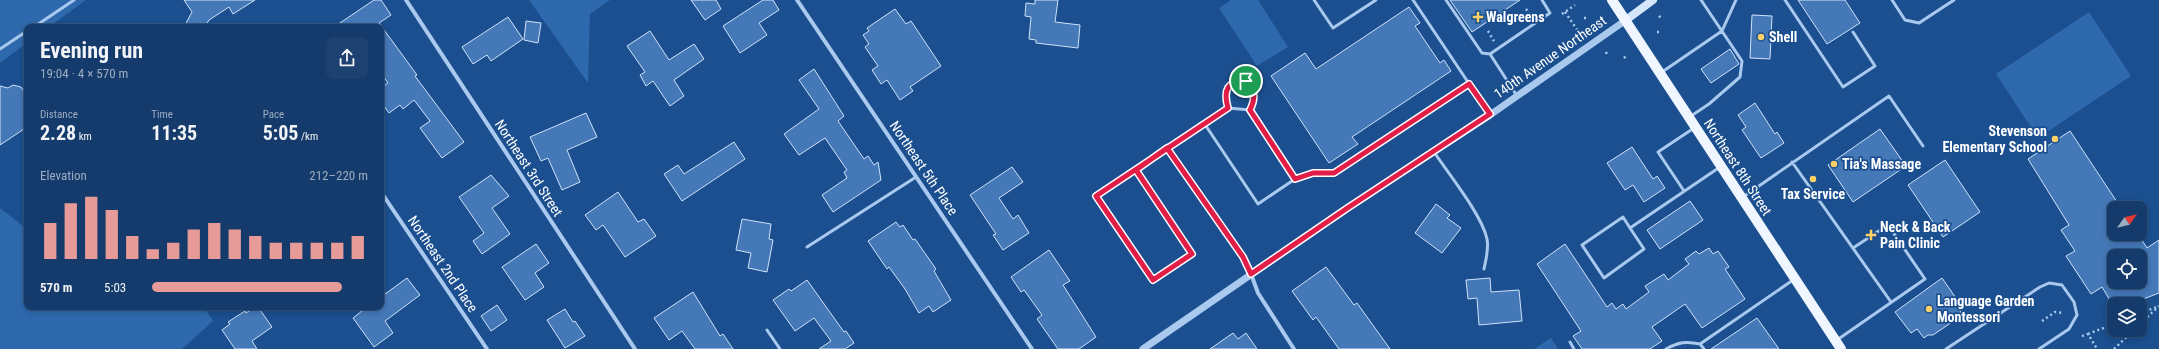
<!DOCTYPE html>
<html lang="en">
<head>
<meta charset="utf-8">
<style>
  :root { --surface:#143b6b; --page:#1d4271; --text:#f1f3f6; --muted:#9dadc1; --line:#33557e; --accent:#e69b98 }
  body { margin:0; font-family:"Roboto Condensed",sans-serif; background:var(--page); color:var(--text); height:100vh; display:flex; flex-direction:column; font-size:15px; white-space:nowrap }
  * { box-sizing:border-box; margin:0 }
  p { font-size:13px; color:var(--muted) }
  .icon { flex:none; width:22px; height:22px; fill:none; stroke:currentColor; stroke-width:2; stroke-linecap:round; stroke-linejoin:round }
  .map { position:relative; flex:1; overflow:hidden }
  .sheet { position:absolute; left:24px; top:24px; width:360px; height:286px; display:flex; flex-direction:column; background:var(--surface); border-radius:8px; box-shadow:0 2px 6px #0003,0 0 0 1px var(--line) }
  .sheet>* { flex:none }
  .needle { width:26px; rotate:56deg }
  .controls { position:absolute; left:2107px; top:201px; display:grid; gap:8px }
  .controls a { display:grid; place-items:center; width:40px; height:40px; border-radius:8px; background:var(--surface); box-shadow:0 2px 6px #0003,0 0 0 1px var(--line); font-size:20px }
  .pin { position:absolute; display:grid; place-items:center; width:34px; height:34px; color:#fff; margin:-17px; border:2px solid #fff; border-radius:50%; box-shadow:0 1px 4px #0007 }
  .round { display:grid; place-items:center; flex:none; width:42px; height:42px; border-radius:8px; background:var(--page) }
  .overview { display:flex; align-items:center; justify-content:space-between; height:68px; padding:0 16px }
  h1 { font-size:22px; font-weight:700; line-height:30px }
  .stats { display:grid; grid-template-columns:repeat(3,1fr); gap:6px; height:68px; padding:4px 16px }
  .stats div { display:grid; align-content:center }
  .stats b { font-size:20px; font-weight:700 }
  .stats small { font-size:11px; font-weight:400 }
  .stats p { font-size:11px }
  .chart { height:112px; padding:8px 16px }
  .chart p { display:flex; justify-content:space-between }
  .chart svg { width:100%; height:72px; margin-top:4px; stroke:var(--accent); stroke-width:6 }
  ul { padding:0 16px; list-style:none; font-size:13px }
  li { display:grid; grid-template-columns:64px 48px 1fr; align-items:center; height:30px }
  li i { height:10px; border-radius:5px; background:var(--accent) }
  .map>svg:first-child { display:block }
  .green { fill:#2e69ad }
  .building { fill:#4478b7; stroke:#cfe3fa; fill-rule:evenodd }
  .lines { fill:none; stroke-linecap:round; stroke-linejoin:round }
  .path { stroke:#a9c9ee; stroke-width:2.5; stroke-dasharray:2 3; stroke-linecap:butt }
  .service { stroke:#a9c9ee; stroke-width:3 }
  .minor { stroke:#a9c9ee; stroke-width:4 }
  .tertiary { stroke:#a9c9ee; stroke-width:7 }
  .secondary { stroke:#d6e6fa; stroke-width:8 }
  .primary { stroke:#f0f6ff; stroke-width:10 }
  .route-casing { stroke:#fff; stroke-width:8 }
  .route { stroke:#e11d48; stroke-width:5 }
  .poi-dot { fill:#ffd166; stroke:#1b4f8f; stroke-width:1.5 }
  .labels { text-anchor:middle; stroke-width:3.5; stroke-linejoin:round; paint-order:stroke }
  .poi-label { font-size:14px; font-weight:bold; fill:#fff; stroke:#1b4f8f; text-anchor:start }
  .street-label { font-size:14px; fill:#fff; stroke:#1b4f8f }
</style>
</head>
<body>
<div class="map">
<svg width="2159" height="349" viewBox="0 0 2159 349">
  <rect width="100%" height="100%" fill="#1b4f8f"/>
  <path class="green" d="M0,0H86L49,27H27V43L0,63Z
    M529,0H610L590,14L588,83Z
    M1231,0H1258L1288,47L1257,66L1219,8Z
    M2089,12L2131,76L2038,138L1996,74Z
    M0,208L27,229V307H204L213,321L182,349H0Z
    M1551,338L1558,349H1534Z"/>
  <path class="building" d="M184,0H255L233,14L229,7L209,20L205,27H184L192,12Z
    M374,0H381L391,15L379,23L417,75L415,76L464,142L442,158L420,128L430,121L414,100L403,109L400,105L389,113L381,102V88L388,83L381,73V27H334Z
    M691,0H716L721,9L705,20Z
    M763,0H773L779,10L759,23L767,35L740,53L723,26Z
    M1035,0H1058L1055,22L1080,25L1078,48L1036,43V40L1029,39L1031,17L1025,16L1026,3L1035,4Z
    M1450,0H1520L1472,32Z
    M1798,0H1845L1860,23L1827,44Z
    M1409,7L1420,23L1415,26L1440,63L1444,60L1451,71L1352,137L1358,144L1329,163L1271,76L1305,53L1316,69Z
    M895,9L906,24L911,21L941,66L910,87L913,91L900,100L887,80L881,84L872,70L878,66L865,47L869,44L863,35L869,31L867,28Z
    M1752,15L1772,16L1770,59L1750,58Z
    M508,17L523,39L491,61L487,55L473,64L462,47Z
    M526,21L541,23L538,43L524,40Z
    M650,31L669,60L694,44L704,59L674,80L684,96L670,106L653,81L646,86L640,75L645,72L627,46Z
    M1730,49L1739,64L1711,83L1701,69Z
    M814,69L844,116L838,121L864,159L868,156L874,165L878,162L881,180L833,212L822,195L847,178L844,172L847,170L825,138L799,155L784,134L819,109L799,80Z
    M13,85L21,87L27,96V127L0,145V86L8,88Z
    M1755,103L1775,134L1777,132L1784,143L1761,158L1742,130L1746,127L1738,115Z
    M586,113L597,137L567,150L580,182L562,190L548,158L541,161L530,137Z
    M1880,129L1906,166L1853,202L1828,165Z
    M2070,131L2121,208H2114V234H2138L2147,248L2159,240V293L2133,303L2131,298L2122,304H2114V307L2102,287L2091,294L2066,256L2075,251L2061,230L2069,225L2028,159ZM2114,256H2140V282H2114Z
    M734,142L745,159L682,201L664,174L678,165L684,174Z
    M1632,147L1653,179L1657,176L1665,188L1644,202L1633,185L1625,190L1607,163Z
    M1945,160L1980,212L1943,237L1908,185Z
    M1012,167L1023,182L999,198L1013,219L1018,215L1029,233L1003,250L993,235L996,234L970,195Z
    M491,175L509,196L492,208L510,234L482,254L473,241L484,233L459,197Z
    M618,192L638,222L644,219L656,236L625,257L603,225L596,230L585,215Z
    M1690,201L1703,220L1660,249L1647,230Z
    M1436,204L1450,215L1447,218L1461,228L1442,253L1415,233Z
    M742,219L771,224L769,239L773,240L767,272L748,268L751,253L736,250Z
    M896,222L900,227L903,225L913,240L915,239L936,269L934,271L951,300L933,312L929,306L919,313L905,289L889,267L887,269L868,241Z
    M536,244L549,263L535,273L544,287L525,300L502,267Z
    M1565,244L1607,307L1612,303L1616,309L1623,304L1626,309L1649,292L1645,286L1664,274L1668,280L1689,264L1685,259L1696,251L1699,254L1709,248L1713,254L1718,251L1729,267L1725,269L1745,299L1702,328L1685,304L1652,327L1662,341L1650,349H1582L1573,336L1581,331L1537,264Z
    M1049,250L1070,281L1063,285L1096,337L1079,349H1058L1037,319L1042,315L1024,290L1021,292L1011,277Z
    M1326,267L1354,305L1357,303L1390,349H1339L1316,317L1313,320L1292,291Z
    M407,278L420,295L385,321L393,333L374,347L353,318L367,307H381V297Z
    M1490,278L1491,292L1519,290L1522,321L1479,325L1477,298L1468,299L1466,280Z
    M1942,278L1958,301L1957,305L1961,312L1956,316L1955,320L1933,335H1928L1924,338L1917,329L1911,333L1895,312Z
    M807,280L844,332L846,331L854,343L845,349H819L831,341L814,318L795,331L773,300L789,289L791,291Z
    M693,292L720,336L723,334L733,349H695L682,331L669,340L654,318Z
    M497,305L507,320L491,331L481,316Z
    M255,307H258L272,327L252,341L257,349H235L222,330L230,324L228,322L245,311L246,313Z
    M565,309L573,322L575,321L585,336L565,348L547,320Z
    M1757,318L1779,349H1711Z
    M1233,333L1238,339L1246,333L1257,349H1210Z"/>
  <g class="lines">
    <path class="path" d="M1526,9L1531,16
      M1565,12L1578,31
      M1562,14L1575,5
      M1512,16L1518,24
      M1659,16L1661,18
      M1584,18H1587
      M1488,31L1494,41
      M1657,32H1660
      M1606,52L1607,55
      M1624,58L1626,56
      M2140,313L2157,307
      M2042,321L2055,312L2063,313
      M2140,324L2159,306
      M2088,334L2114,324
      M2082,336L2088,334L2097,349
      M2114,349L2134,330"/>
    <path class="service" d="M1314,0L1333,28L1376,0
      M1413,0L1490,115
      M1446,0L1482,53L1490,54
      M1785,0L1843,87L1875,66L1853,32
      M1892,0L1905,20L1919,23L1954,0
      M34,27L74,0
      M0,49L27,31
      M1662,72L1722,31L1736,0
      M1517,96L1490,54L1550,13L1542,0
      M1228,108C1223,90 1227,81 1246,81C1256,91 1256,98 1250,110
      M1691,116L1709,104L1740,77L1742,61L1701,0
      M1204,123L1258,204L1295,179
      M1167,148L1243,257L1251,274
      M1434,152C1448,173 1482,215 1487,239C1489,249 1486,259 1484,269
      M1792,162L1891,302
      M1136,170L1192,254L1153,280L1097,196L1228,108L1250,110L1295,179L1313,173H1334L1469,84
      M1684,191L1658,152L1694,128
      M1743,197L1889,96L1923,146
      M1630,228L1623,217L1582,245L1604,278L1644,249L1630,228L1720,167
      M807,247L916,177
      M767,330L780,349
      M1837,340L1925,279L1888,225L1853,248
      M1570,342L1574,349
      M1700,344L1704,349
      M1666,349C1678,342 1687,341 1700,344L1793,280
      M1946,349L2040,287L2049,283L2062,285L2074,302L2077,315L2069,329L2039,349"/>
    <path class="minor" d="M406,0L635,349
      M797,0L1032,349
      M381,192L487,349
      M1251,274L1258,293L1294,349"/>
    <path class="tertiary" d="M1143,349L1346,209L1490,115L1626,20"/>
    <path class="secondary" d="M1626,20L1653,0"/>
    <path class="primary" d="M1612,0L1841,349"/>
  </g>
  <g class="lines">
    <g class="route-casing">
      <path id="route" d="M1246,81C1227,81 1223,90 1228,108L1096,196L1153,280L1192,254L1136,170L1167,148L1243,257L1251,274L1346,209L1490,114L1469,84L1334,173H1313L1295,179L1250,110C1256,98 1255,91 1246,81"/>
    </g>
    <use href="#route" class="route"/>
  </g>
  <g class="poi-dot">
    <path d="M1476 11h4v4h4v4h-4v4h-4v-4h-4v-4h4z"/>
    <circle cx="1761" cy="37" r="4"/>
    <circle cx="2055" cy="139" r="4"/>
    <circle cx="1834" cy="164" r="4"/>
    <circle cx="1813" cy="179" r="4"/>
    <path d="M1869 229h4v4h4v4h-4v4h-4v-4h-4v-4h4z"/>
    <circle cx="1929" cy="309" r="4"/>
  </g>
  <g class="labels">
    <g class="poi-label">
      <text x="1486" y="22">Walgreens</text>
      <text x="1769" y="42">Shell</text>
      <text x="2047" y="136" text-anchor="end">Stevenson<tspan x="2047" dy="16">Elementary School</tspan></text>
      <text x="1842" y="169">Tia's Massage</text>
      <text x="1813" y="199" text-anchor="middle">Tax Service</text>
      <text x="1880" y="232">Neck &amp; Back<tspan x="1880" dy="16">Pain Clinic</tspan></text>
      <text x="1937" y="306">Language Garden<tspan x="1937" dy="16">Montessori</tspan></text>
    </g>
    <g class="street-label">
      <text transform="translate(1550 57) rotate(-35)" y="5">140th Avenue Northeast</text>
      <text transform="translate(1738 167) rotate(57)" y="5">Northeast 8th Street</text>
      <text transform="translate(529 168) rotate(57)" y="5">Northeast 3rd Street</text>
      <text transform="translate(924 168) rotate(56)" y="5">Northeast 5th Place</text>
      <text transform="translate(443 264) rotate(56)" y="5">Northeast 2nd Place</text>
    </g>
  </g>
</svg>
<div class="controls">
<a><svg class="needle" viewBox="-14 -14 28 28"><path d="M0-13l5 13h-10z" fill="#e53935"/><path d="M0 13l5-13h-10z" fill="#9dadc1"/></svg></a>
<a><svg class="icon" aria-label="locate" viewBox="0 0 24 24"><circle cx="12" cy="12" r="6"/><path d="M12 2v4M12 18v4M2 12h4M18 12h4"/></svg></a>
<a><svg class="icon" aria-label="layers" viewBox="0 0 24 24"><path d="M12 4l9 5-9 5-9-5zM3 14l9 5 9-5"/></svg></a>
</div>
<div class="pin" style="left:1246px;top:81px;background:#1e9e55"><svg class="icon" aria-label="arrive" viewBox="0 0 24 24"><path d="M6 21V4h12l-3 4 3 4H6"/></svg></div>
<section class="sheet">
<div class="overview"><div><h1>Evening run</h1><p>19:04 · 4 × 570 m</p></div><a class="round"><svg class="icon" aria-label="share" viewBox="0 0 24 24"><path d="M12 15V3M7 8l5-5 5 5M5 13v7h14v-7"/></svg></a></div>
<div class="stats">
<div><p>Distance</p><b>2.28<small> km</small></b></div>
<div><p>Time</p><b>11:35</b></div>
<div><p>Pace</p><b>5:05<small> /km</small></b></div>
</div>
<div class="chart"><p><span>Elevation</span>212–220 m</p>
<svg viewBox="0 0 160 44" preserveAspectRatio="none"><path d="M5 44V22M15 44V10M25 44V6M35 44V14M45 44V30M55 44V38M65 44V34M75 44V26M85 44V22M95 44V26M105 44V30M115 44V34M125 44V34M135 44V34M145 44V34M155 44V30"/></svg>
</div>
<ul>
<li><b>570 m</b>5:03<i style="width:88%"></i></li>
</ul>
</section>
</div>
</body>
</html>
